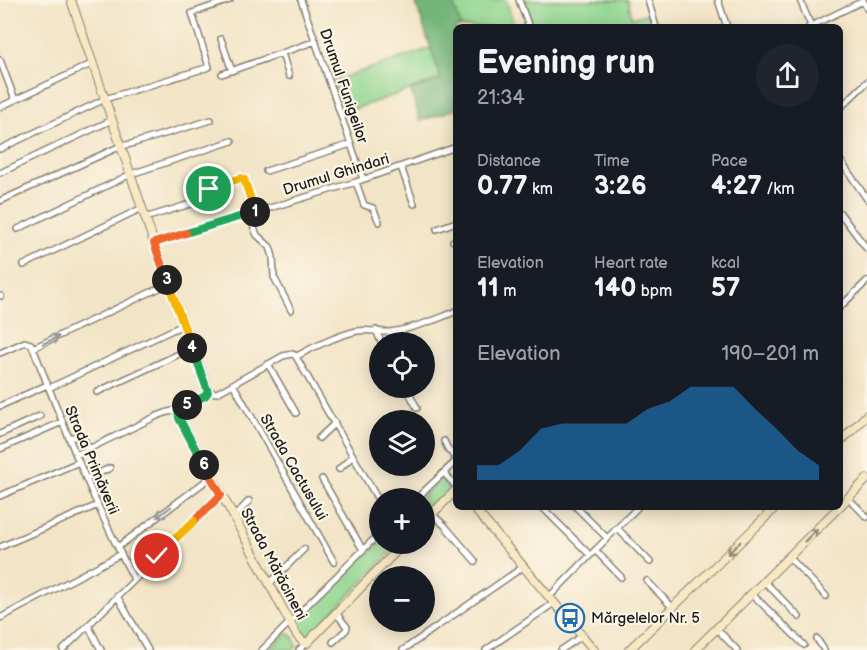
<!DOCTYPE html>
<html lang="en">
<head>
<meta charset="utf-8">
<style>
  :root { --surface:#171b24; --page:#20242c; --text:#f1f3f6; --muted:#9ea1a6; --accent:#1f6fb2 }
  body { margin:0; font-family:"Balsamiq Sans",sans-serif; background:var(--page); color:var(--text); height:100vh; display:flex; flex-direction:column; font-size:22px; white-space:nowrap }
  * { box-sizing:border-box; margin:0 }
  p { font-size:20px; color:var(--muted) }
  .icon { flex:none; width:33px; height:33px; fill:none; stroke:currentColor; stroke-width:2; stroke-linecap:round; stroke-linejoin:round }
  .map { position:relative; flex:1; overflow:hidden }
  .details { position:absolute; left:453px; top:24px; width:390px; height:486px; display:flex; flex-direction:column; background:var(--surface); border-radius:9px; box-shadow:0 3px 15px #0003 }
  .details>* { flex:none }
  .controls { position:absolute; left:369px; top:332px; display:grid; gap:12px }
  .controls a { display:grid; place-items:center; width:66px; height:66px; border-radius:50%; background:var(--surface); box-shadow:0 3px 15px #0003; font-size:30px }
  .pin { position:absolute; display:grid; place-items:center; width:51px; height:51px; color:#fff; margin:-26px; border:3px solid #fff; border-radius:50%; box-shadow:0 2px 6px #0007 }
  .km { position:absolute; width:30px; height:30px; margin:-15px; border-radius:50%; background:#222; color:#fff; font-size:16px; line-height:30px; text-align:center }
  .round { display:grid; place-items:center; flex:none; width:63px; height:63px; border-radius:32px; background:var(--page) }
  .head { display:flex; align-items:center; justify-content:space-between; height:102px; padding:0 24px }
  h1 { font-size:33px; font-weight:800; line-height:45px }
  .stats { display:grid; grid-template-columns:repeat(3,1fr); gap:9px; height:102px; padding:6px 24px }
  .stats div { display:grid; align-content:center }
  .stats b { font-size:26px; font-weight:800 }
  .stats small { font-size:16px; font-weight:400 }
  .stats p { font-size:16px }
  .chart { height:168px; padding:12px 24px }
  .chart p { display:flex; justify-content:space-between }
  .chart svg { width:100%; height:108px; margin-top:6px; fill:var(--accent); opacity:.7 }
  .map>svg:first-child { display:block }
  .green { fill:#8fd58f; stroke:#567856; stroke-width:1.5 }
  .forest { fill:#73b67a; stroke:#48694b; stroke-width:1.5 }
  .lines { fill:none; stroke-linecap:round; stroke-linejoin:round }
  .street-casing { stroke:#878071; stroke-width:8 }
  .secondary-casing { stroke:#878071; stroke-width:10 }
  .street { stroke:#fff; stroke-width:5 }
  .secondary { stroke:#f8e8c3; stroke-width:8 }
  .oneway { stroke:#999 }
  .oneway2 { stroke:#958c78 }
  .split-1-casing { stroke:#fff; stroke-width:12 }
  .split-2-casing { stroke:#fff; stroke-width:12 }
  .split-3-casing { stroke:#fff; stroke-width:12 }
  .split-4-casing { stroke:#fff; stroke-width:12 }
  .split-5-casing { stroke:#fff; stroke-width:12 }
  .split-6-casing { stroke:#fff; stroke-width:12 }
  .split-7-casing { stroke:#fff; stroke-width:12 }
  .split-8-casing { stroke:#fff; stroke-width:12 }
  .split-1 { stroke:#f5b400; stroke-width:8 }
  .split-2 { stroke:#22a559; stroke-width:8 }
  .split-3 { stroke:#f0652b; stroke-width:8 }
  .split-4 { stroke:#f5b400; stroke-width:8 }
  .split-5 { stroke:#22a559; stroke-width:8 }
  .split-6 { stroke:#22a559; stroke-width:8 }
  .split-7 { stroke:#f0652b; stroke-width:8 }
  .split-8 { stroke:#f5b400; stroke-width:8 }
  .labels { text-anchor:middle; stroke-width:4.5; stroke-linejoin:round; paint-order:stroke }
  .street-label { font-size:15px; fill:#1c1c1c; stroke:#fcf5e5 }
  .poi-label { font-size:15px; fill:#1c1c1c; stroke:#fcf5e5; text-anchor:start }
</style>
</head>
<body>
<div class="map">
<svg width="867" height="650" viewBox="0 0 867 650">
  <rect width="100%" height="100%" fill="#fcf5e5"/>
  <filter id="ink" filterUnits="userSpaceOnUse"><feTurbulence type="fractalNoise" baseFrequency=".0167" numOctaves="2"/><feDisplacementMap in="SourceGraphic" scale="12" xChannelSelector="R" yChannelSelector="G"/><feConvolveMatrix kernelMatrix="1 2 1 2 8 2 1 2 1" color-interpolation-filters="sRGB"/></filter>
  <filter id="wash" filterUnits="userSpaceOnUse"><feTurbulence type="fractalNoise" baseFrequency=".008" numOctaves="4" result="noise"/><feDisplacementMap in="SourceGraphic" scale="24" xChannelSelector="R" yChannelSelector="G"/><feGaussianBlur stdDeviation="1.35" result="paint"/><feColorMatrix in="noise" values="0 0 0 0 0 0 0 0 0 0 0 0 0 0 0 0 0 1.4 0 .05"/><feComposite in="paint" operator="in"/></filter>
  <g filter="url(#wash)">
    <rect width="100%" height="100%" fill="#f2e4c6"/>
    <path class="green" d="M452,0H506L515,27H461Z
      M522,0H628L632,18L649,13L653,27H542L541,24L530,27Z
      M431,48L441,79L345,112L333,81Z
      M440,480H442L451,490L425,518L424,498H421Z
      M380,543H400L309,637L301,635L294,624L366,552H370Z
      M287,633L292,635L297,646L293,650H269Z"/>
    <path class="forest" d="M415,0H452L461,27H456V109L420,121L411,90L441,79Z"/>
  </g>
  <g filter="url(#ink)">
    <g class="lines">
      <g class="street-casing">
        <path id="street" d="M301,0L363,179
          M519,0L529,27
          M648,0L656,27
          M718,0L727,27
          M800,0L811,26
          M863,0L867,9
          M809,27L863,1
          M221,39L232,71
          M282,53L289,76
          M0,60L15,100
          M222,74L316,41
          M0,107L93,63
          M840,108L867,82
          M0,149L105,99L209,67L192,13L230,0
          M840,160L867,199
          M401,167L414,204
          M266,171L351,144
          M0,173L112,120
          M356,182L364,205L373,208L379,222
          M211,197L209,191L210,188L242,178L245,181L255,212
          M0,201L121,146L131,144L211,120
          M840,213L867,249
          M248,214L257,235L270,247L273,257L274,277L291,310
          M145,218L200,201
          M18,229L131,174L232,141
          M437,229L456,222
          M453,241L456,240
          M154,243L356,182L456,147
          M24,265L142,208
          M0,296H1
          M840,307L867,281
          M376,330L381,342
          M33,348C64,426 94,505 134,579
          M0,353L25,342L31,344L33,348L168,284
          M297,356C313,347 339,335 357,331C368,329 378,332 389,332C405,331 442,318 456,311
          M268,364L296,413
          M233,384L334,562
          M406,387L417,408
          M49,388L183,325
          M97,392L192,348
          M208,392L217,393L283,356L292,354L295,355L380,503
          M0,406L47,385
          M0,434L40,416
          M69,438L77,436L83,437L89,449
          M319,438L335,423
          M444,441L448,449L456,459
          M0,449L62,422
          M76,455L157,416L168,412L178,410
          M339,469L353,456
          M444,473L456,486
          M86,479L110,468
          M322,479L363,550
          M0,496L79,462
          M417,498L456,461
          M848,498L867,517
          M542,507L590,555
          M576,507L607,538
          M432,514L444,525L475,561
          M234,517L249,501
          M617,528L650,562
          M0,547L98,505
          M118,547L211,477
          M595,550L621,577
          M789,557L826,596
          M647,581L673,608
          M764,581L799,617
          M270,583L304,549
          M752,594L804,645
          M117,596L148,650
          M549,597L638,507
          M0,618L121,554
          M88,625L101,650
          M717,629L737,650
          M817,639L824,650
          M333,642L346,630L347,627L336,613
          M63,650L221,495
          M262,650L380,533
          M299,650L307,643
          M403,650L523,567
          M486,650L554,603
          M561,650L582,636"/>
      </g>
      <g class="secondary-casing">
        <path id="secondary" d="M71,0L154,243L208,390L207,394L205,396L179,408L178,410L179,418L234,517L296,634L302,641L307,643L404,543
          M840,442L867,415
          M840,506L867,479
          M473,507L594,650
          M424,522L456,490
          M629,650L776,507
          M695,650L839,507"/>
      </g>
      <use href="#street" class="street"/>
      <use href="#secondary" class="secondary"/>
    </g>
    <defs><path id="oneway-shaft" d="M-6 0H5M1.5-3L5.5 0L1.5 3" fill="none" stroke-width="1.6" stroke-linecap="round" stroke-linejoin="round" transform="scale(1.5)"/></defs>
    <g class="oneway">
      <use href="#oneway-shaft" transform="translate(51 340) rotate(-25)"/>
      <use href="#oneway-shaft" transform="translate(164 512) rotate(143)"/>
    </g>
    <g class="oneway2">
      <use href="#oneway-shaft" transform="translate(811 535) rotate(-45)"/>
      <use href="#oneway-shaft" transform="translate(734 548) rotate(136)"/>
    </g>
  </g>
  <g class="lines" filter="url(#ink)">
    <g class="split-1-casing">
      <path id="split-1" d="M209,189L241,178L244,179L255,212"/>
    </g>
    <g class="split-2-casing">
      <path id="split-2" d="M186,233L255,212"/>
    </g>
    <g class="split-3-casing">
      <path id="split-3" d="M167,280L154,243L186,233"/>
    </g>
    <g class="split-4-casing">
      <path id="split-4" d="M167,280L192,348"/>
    </g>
    <g class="split-5-casing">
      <path id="split-5" d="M187,405L205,396L208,392L192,348"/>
    </g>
    <g class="split-6-casing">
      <path id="split-6" d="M187,405L178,410L179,418L204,465"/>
    </g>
    <g class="split-7-casing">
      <path id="split-7" d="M194,521L221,495L204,465"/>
    </g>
    <g class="split-8-casing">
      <path id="split-8" d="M157,556L194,521"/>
    </g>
    <use href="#split-1" class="split-1"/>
    <use href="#split-2" class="split-2"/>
    <use href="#split-3" class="split-3"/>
    <use href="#split-4" class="split-4"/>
    <use href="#split-5" class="split-5"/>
    <use href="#split-6" class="split-6"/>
    <use href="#split-7" class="split-7"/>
    <use href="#split-8" class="split-8"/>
  </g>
  <defs>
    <g id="bus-ring" transform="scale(1.5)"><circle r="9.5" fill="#fcf5e5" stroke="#1f6fb2" stroke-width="1.5"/><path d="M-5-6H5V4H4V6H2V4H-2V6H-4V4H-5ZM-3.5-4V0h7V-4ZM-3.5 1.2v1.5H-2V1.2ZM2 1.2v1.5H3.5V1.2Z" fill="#1f6fb2"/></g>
  </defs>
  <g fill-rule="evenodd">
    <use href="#bus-ring" x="570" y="618"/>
  </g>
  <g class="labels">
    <g class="street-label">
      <text transform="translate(344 86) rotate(71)" y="5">Drumul Funigeilor</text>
      <text transform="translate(336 174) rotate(-17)" y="5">Drumul Ghindari</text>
      <text transform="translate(92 460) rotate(67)" y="5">Strada Primăverii</text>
      <text transform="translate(294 467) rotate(60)" y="5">Strada Cactusului</text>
      <text transform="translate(274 564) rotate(62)" y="5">Strada Mărăcineni</text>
    </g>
    <g class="poi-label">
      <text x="591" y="623">Mărgelelor Nr. 5</text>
    </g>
  </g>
</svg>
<div class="controls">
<a><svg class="icon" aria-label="locate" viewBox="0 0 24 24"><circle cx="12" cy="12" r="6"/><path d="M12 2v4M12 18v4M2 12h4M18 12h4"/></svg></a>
<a><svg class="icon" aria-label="layers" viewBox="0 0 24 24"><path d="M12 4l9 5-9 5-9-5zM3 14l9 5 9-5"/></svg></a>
<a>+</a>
<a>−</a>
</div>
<div class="pin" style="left:209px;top:189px;background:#1e9e55"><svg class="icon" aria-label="arrive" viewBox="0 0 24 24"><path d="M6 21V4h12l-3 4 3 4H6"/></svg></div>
<div class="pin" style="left:157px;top:556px;background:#d93025"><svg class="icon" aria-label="check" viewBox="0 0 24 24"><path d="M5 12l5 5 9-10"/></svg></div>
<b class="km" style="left:255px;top:212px">1</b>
<b class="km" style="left:167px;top:280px">3</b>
<b class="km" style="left:192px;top:348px">4</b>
<b class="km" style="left:187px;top:405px">5</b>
<b class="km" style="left:204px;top:465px">6</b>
<section class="details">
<div class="head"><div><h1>Evening run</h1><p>21:34</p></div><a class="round"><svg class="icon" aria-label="share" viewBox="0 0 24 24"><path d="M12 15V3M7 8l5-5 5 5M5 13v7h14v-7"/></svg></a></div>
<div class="stats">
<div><p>Distance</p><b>0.77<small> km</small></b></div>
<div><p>Time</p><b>3:26</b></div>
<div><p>Pace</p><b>4:27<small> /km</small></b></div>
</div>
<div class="stats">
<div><p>Elevation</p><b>11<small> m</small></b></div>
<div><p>Heart rate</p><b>140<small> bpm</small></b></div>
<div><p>kcal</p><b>57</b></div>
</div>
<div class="chart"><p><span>Elevation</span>190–201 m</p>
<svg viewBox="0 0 160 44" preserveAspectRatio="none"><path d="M0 44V38L10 38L20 32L30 23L40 21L50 21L60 21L70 21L80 15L90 12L100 6L110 6L120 6L130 15L140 23L150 32L160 38V44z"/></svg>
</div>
</section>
</div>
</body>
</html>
